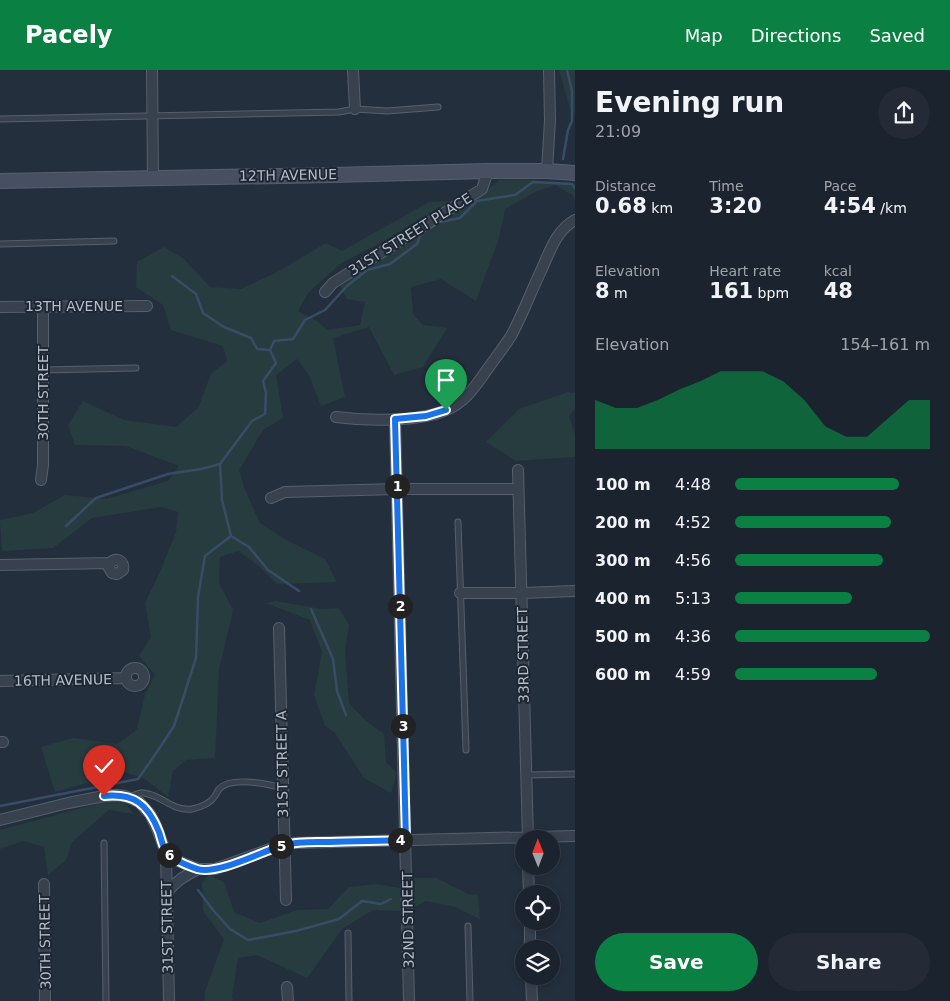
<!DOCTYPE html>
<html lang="en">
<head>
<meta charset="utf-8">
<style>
  :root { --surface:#1b232e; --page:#242b36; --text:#f1f3f6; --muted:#a0a4aa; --line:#39404a; --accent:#0b8043 }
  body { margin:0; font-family:"DejaVu Sans",sans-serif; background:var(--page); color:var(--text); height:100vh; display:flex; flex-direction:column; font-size:19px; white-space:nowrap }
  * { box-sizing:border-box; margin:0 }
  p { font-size:16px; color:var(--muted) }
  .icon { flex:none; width:28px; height:28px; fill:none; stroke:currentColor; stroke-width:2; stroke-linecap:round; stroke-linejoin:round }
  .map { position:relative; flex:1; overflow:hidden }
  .side { display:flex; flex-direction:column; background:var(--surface); width:375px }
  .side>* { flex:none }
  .needle { width:32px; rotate:359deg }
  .fabs { position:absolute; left:515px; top:760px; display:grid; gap:10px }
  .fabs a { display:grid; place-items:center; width:45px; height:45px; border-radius:50%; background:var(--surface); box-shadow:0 2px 8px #0003,0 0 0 1px var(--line); font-size:25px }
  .pin { position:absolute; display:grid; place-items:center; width:42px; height:42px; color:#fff; margin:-51px -21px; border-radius:50% 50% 50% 0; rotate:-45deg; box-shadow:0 0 5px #0007 }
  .pin .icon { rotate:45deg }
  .km { position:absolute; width:25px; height:25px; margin:-12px; border-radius:50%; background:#222; color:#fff; font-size:14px; line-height:25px; text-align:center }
  .round { display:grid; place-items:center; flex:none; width:52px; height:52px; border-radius:26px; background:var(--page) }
  .overview { display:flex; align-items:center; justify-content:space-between; height:85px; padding:0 20px }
  h1 { font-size:28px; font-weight:700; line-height:38px }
  .figures { display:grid; grid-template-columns:repeat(3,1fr); gap:8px; height:85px; padding:5px 20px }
  .figures div { display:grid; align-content:center }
  .figures b { font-size:21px; font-weight:700 }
  .figures small { font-size:14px; font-weight:400 }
  .figures p { font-size:14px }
  .chart { height:140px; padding:10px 20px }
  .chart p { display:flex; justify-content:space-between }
  .chart svg { width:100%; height:90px; margin-top:5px; fill:var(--accent); opacity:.7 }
  .primary-button { display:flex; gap:10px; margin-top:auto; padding:10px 20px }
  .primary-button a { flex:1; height:58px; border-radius:30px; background:var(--accent); color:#fff; font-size:20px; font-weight:700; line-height:58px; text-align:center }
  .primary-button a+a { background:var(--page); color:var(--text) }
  ul { padding:0 20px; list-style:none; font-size:16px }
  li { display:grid; grid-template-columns:80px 60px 1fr; align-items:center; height:38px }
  li i { height:12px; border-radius:6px; background:var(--accent) }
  header { display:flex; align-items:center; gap:30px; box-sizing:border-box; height:70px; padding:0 25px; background:var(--accent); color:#fff }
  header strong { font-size:24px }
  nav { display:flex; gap:28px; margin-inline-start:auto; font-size:18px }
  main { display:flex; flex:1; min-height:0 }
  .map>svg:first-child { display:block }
  .green { fill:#263c3f }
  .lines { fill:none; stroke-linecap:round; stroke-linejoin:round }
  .stream { stroke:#394c67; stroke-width:2.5 }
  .lane-casing { stroke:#565f6c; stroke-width:7 }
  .street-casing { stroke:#565f6c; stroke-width:12 }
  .secondary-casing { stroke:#565f6c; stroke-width:16 }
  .lane { stroke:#38414e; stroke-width:5 }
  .street { stroke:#38414e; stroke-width:10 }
  .secondary { stroke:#465061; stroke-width:14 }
  .route-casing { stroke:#fff; stroke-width:10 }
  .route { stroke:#1a73e8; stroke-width:6 }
  .labels { text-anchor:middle; stroke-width:4; stroke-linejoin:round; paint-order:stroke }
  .street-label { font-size:14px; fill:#b4bcc9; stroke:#1d2633 }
</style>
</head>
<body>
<header>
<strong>Pacely</strong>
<nav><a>Map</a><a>Directions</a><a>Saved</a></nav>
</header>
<main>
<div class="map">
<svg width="575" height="931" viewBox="0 0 575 931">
  <rect width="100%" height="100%" fill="#242f3e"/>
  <path class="green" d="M559,0H575V43L571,42Z
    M499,110H534L575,113V129L571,124L555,115L535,122L505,139L499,168L476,231L441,209L411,217L413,244L423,255L447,258L423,297L394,305L369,257L333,268L345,327L321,336L309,305L297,289L276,305L283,348L263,360L239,400L245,420L260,453L286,470L325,489L337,512L277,514L259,496L238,481L220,487L219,513L233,540L219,600L215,688L186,690L173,701L168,727L145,709L124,702L55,722L41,677L73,668L118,674L137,659L145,625L155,605L139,586L151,567L145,533L160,502L176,462L178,442L161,437L92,448L53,478L2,481L0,450L33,443L65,425L106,429L168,411L179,396L126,376L75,375L68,355L83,331L124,350L176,357L198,338L211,304L227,291L223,276L171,260L163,235L136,217L137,192L164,177L183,188L210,217L241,219L277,202L326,173L342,181L429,132L450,131L391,167L340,194L308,223L298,241L317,251L327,260L360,255L365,232L347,229L340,216L390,183L480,127Z
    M568,322L575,323V339L569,346L575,365V387L516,391L486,372L519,339Z
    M276,531L322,539L339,538L349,555L345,581L349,633L366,651L384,664L386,692L397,703L391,723L364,708L335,663L325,656L314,625L322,582L310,550L266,533Z
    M111,730L123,731L134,744L109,740L72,772L66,790L48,805L44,777L23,771L0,779V760Z
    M209,805L224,812L234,842L260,853L297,840L328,839L349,817L377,814L400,818L401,841L373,840L343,858L307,908L257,885L238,888L232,927L233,931H205V922L224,869L203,841L202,812Z
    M411,808H436L468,824L478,825L480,849L455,837L426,831L413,838Z"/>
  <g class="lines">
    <path class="stream" d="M563,89L568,60L572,51V21L567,0
      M172,206L196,224L203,243L224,257L251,268L257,279L270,280
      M66,456L96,428L168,404L201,399L220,394
      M231,466L249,477L268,500L299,521
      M311,539L333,589L337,621L346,645
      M0,736L138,709L157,682L174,656L196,588L198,527L205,486L231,466L222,430L220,394L252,351L265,344L266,323L263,311L276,293L270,280L274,271L293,269L305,250L325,240L347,216L367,200L390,194L417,174L421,164L440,152L460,148L477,131L515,125L533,112L572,114L575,118
      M198,820L213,840L230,859L248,870L296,861L339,849L362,831L381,834L391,829"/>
    <g class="lane-casing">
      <path id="lane" d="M0,49L339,42L355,39L387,41L438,37
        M0,174L114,171
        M43,300L136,298
        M458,452L466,680
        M527,705L575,704
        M130,727C133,726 138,723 141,723C143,722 146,724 148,724C165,728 173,741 192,739C201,737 210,734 215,726C216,724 218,721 219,719C231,706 268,714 283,718
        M104,773L106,931
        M468,856L470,931
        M348,863L349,931"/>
    </g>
    <g class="street-casing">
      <path id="street" d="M152,0L153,108
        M353,0L355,39
        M547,101L550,50L549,0
        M325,222L333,213L482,119L488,101
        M0,237L147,236
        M336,347C366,351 419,352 446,340C466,332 477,314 489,297C496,287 504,277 511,266C522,246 530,224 540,203C549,184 555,161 575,150
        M395,349L409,931
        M518,400L528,769
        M41,410L43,395V236
        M271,428L285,422L397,419H518
        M0,495L110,493C116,486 125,491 123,500L117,504L112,503L109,498L110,493
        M460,523H522L575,521
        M279,558L286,830
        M126 607a9 9 0 1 1 18 0a9 9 0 1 1-18 0Z
        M0,611L126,608
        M0,672H3
        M0,750L68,733L104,726L116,725L125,726L139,732L150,744L156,756L166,783L173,789L198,799H215L273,778L294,773L575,766
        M166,783L169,931
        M528,796L529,824
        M44,814L45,931
        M167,822C177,810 185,806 198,799
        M530,851V879
        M531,906L532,931
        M287,917L288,931"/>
    </g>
    <g class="secondary-casing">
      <path id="secondary" d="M0,111L332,105L488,101H547L575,103"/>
    </g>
    <use href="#lane" class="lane"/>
    <use href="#street" class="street"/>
    <use href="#secondary" class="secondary"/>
  </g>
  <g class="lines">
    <g class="route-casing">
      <path id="route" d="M104,726C134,723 148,734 159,762C161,768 163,778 167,783C172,790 189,796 197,799C219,805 262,781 284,775C299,771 315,772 330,772C355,771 381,771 406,770L395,349L426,346L446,340"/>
    </g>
    <use href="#route" class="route"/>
  </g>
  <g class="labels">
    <g class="street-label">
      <text transform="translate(288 105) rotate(-1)" y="5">12TH AVENUE</text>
      <text transform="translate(410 164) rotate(-32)" y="5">31ST STREET PLACE</text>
      <text x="74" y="241">13TH AVENUE</text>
      <text transform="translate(43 323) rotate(-90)" y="5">30TH STREET</text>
      <text transform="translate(523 585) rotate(-91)" y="5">33RD STREET</text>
      <text transform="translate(63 610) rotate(-1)" y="5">16TH AVENUE</text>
      <text transform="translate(282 694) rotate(-91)" y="5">31ST STREET A</text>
      <text transform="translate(408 850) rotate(-91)" y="5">32ND STREET</text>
      <text transform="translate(167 857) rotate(-91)" y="5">31ST STREET</text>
      <text transform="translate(45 872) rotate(-91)" y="5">30TH STREET</text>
    </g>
  </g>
</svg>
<div class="fabs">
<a><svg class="needle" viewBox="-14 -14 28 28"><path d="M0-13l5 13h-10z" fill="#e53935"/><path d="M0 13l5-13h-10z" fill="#a0a4aa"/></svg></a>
<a><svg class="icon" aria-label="locate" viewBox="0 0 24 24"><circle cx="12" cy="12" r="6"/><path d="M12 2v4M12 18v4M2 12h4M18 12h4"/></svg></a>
<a><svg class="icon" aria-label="layers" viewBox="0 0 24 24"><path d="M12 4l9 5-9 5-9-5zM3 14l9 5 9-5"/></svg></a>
</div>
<div class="pin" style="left:446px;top:340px;background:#1e9e55"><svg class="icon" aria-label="arrive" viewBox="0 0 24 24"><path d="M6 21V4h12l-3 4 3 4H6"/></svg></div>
<div class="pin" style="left:104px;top:726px;background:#d93025"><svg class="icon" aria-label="check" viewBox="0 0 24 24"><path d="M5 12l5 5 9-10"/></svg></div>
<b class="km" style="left:397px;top:416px">1</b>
<b class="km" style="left:400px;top:536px">2</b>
<b class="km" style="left:403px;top:656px">3</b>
<b class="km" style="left:400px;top:770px">4</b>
<b class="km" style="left:281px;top:776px">5</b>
<b class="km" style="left:169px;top:785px">6</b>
</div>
<section class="side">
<div class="overview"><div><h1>Evening run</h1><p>21:09</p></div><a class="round"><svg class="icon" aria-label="share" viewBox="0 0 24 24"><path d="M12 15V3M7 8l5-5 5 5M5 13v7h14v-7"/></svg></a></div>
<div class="figures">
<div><p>Distance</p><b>0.68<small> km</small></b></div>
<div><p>Time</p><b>3:20</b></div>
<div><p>Pace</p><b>4:54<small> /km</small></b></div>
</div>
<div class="figures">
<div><p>Elevation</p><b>8<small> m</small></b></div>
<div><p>Heart rate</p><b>161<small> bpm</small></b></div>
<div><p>kcal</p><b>48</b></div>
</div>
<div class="chart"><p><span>Elevation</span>154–161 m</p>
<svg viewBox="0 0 160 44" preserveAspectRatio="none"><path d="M0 44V20L10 24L20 24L30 20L40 15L50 11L60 6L70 6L80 6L90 11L100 20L110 33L120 38L130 38L140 29L150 20L160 20V44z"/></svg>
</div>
<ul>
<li><b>100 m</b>4:48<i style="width:84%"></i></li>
<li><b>200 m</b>4:52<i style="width:80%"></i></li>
<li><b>300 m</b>4:56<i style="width:76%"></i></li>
<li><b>400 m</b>5:13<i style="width:60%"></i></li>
<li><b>500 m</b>4:36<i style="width:100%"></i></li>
<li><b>600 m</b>4:59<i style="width:73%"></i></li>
</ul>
<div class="primary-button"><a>Save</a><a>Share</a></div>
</section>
</main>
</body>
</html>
